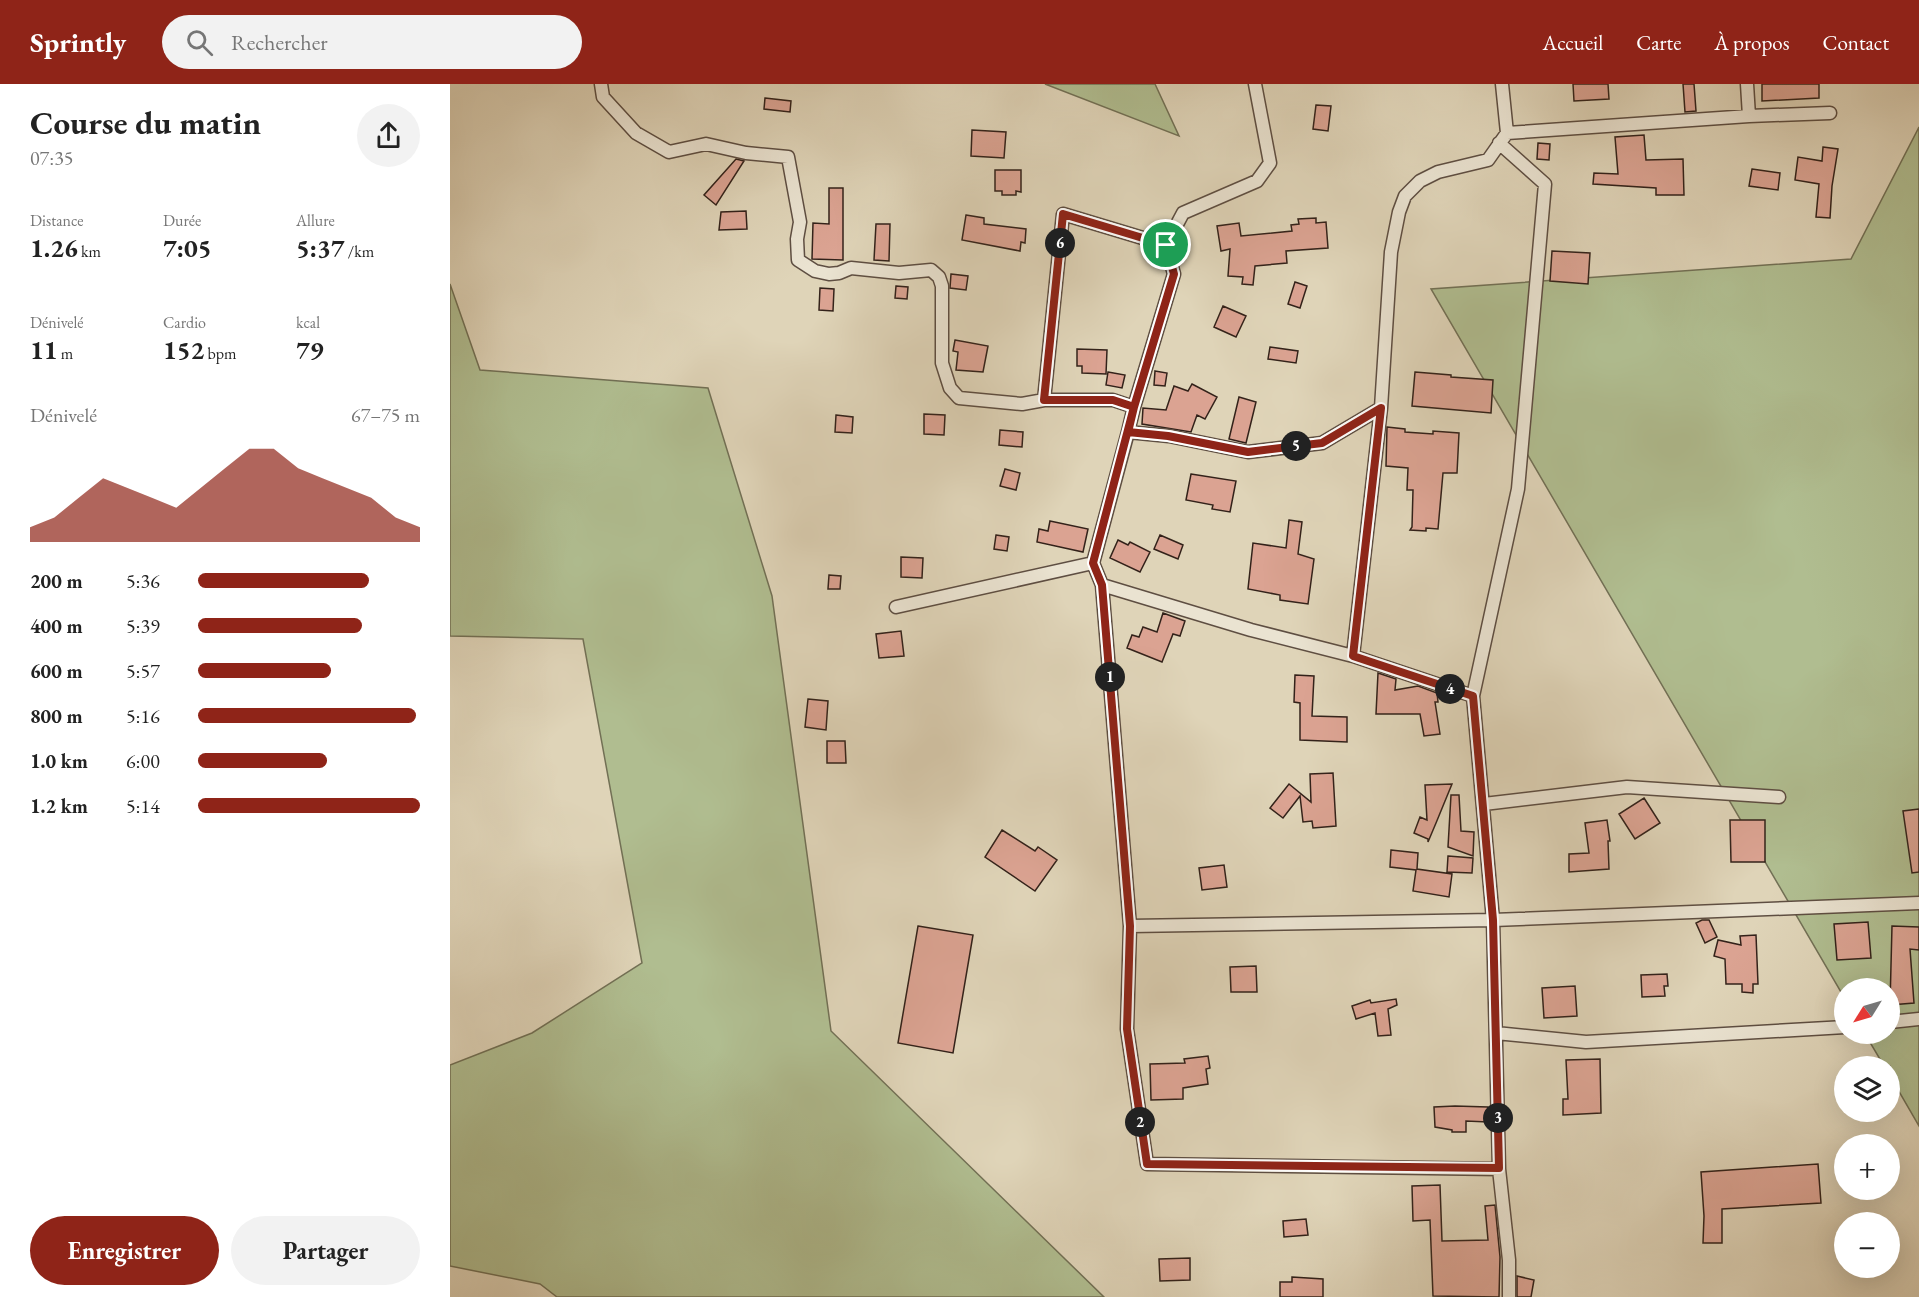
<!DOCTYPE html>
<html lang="fr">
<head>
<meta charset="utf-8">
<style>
  :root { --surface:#fff; --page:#f2f2f2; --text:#222; --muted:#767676; --accent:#8f2418 }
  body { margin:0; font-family:"EB Garamond",serif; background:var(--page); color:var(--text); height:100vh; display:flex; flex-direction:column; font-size:22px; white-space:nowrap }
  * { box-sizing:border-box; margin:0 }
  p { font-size:20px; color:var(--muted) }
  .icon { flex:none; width:33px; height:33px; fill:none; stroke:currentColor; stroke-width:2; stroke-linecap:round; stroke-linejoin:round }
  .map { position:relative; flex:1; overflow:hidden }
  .side { display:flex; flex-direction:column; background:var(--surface); width:450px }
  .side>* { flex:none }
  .needle { width:39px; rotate:233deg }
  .tools { position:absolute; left:1384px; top:894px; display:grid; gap:12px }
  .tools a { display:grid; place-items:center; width:66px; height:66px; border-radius:50%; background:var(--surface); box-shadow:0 6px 24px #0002; font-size:30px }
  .pin { position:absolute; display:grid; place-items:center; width:51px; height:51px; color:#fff; margin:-26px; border:3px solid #fff; border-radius:50%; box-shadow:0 2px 6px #0007 }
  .km { position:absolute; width:30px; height:30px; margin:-15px; border-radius:50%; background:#222; color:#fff; font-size:16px; line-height:30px; text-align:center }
  .round { display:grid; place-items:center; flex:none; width:63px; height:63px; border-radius:32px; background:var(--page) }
  .summary { display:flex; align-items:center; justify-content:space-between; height:102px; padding:0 30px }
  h1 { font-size:33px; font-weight:700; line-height:45px }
  .metrics { display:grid; grid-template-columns:repeat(3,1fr); gap:9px; height:102px; padding:6px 30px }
  .metrics div { display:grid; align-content:center }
  .metrics b { font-size:26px; font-weight:700 }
  .metrics small { font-size:16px; font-weight:400 }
  .metrics p { font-size:16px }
  .chart { height:168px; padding:12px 30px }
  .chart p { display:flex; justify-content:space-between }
  .chart svg { width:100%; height:108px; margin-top:6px; fill:var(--accent); opacity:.7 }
  .cta { display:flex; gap:12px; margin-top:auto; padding:12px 30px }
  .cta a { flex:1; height:69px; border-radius:36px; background:var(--accent); color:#fff; font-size:24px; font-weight:700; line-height:69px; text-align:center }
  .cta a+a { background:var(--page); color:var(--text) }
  ul { padding:0 30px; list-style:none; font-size:20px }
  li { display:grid; grid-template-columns:96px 72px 1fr; align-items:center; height:45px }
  li i { height:15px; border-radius:8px; background:var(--accent) }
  header { display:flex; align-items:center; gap:36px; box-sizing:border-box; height:84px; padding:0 30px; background:var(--accent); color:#fff }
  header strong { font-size:28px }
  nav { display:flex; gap:33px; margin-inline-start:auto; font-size:21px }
  .search { width:420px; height:54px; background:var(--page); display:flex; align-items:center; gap:15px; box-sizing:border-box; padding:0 21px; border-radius:33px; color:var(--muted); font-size:22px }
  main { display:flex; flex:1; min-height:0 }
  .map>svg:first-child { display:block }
  .green { fill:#b0bd90; stroke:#727055; stroke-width:1.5 }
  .building { fill:#dba392; stroke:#33221a; stroke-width:1.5 }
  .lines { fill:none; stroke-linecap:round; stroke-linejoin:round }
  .street-casing { stroke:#5e4e42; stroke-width:15 }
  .street { stroke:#eae3d1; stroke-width:12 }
  .route-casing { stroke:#fff; stroke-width:12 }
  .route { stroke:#8f2418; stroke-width:8 }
</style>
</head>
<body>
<header>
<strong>Sprintly</strong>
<div class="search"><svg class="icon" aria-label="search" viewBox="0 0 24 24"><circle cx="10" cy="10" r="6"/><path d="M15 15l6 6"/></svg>Rechercher</div>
<nav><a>Accueil</a><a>Carte</a><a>À propos</a><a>Contact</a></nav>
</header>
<main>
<section class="side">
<div class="summary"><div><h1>Course du matin</h1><p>07:35</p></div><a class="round"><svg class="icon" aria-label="share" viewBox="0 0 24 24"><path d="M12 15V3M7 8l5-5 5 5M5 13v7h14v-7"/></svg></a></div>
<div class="metrics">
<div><p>Distance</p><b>1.26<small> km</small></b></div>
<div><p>Durée</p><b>7:05</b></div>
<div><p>Allure</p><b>5:37<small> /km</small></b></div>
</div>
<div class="metrics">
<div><p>Dénivelé</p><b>11<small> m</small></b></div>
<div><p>Cardio</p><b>152<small> bpm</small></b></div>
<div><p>kcal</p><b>79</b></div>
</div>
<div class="chart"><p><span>Dénivelé</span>67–75 m</p>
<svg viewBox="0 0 160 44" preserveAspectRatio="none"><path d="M0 44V38L10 34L20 26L30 18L40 22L50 26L60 30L70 22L80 14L90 6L100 6L110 14L120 18L130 22L140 26L150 34L160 38V44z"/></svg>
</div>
<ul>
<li><b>200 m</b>5:36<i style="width:77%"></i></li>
<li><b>400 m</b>5:39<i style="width:74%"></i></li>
<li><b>600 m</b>5:57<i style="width:60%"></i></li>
<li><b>800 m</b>5:16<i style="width:98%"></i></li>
<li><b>1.0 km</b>6:00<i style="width:58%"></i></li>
<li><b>1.2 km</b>5:14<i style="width:100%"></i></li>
</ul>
<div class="cta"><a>Enregistrer</a><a>Partager</a></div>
</section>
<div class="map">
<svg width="1469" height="1213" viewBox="0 0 1469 1213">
  <rect width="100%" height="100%" fill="#dfd4b8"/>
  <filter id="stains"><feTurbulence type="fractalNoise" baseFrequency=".00333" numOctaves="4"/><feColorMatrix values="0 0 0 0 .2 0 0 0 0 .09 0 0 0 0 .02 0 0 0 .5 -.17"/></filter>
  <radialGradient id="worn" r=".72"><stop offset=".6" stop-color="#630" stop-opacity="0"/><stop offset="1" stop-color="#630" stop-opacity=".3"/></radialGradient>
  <path class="green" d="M595,0H705L729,52Z
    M1469,43V1042L1440,992V982H1434L1415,950H1440V904H1395V915L981,205L1401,175Z
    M0,200L30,286L258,304L322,512L381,947L654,1213H107L90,1200L0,1182V981L82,949L192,879L133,555L0,552Z"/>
  <path class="building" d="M1123,0H1158L1159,15L1124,17Z
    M1233,0H1244L1246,27L1235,28Z
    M1312,0H1369V14L1312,17Z
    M315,14L341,17L340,28L314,25Z
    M866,21L881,22L878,47L863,45Z
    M522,46L556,48L554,74L521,72Z
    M1194,51L1196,76L1233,75L1234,111H1206V104L1143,100L1144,89L1168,90L1165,53Z
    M1088,59L1100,60L1099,76L1087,75Z
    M1373,63L1388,65L1382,102L1380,134L1366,133L1369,100L1345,96L1348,73L1372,77Z
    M286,75L294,77L266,121L254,111Z
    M1302,85L1330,89L1328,106L1299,102Z
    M545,86H571V108L566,107V111H552V107H545Z
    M379,104H393V176L362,175L363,139L379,140Z
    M296,127L297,145L269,146L271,128Z
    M516,131L534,134V140L576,145L575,159L571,158L570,167L512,156Z
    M866,134V139L876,138L878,164L836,167L837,179L805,182L803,201L792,200L793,193L778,192L780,165L771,167L767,142L789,139L791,152L842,147L841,141L849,140L848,135Z
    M426,140H440L439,177L424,176Z
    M1102,167L1140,169L1138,200L1100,197Z
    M501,190L518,192L516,206L500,204Z
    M845,198L857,202L850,224L838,220Z
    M446,202L458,203L457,215L445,214Z
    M370,204L384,205L383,227L369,226Z
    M773,222L796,232L786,253L764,243Z
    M505,256L538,262L533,288L506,286L508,268L503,267Z
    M820,263L848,267L846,279L818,275Z
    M627,265L657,266L656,290L632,289V282H627Z
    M705,287L717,289L715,302L704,301Z
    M658,288L675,291L672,304L656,301Z
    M965,288L1001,291V293L1043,296L1041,329L962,322Z
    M742,300L767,313L755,335L747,331L741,348L692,340L693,324L716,326L724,302L738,307Z
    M789,313L806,318L796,359L779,355Z
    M474,330L495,331L494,351L474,350Z
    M386,331L403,333L402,349L385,348Z
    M937,343L955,345V348L983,350V347L1009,349L1007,389H993L988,445L976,444V447L960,446L962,443L963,406H957L958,384L936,382Z
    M550,346L573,348L572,363L549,361Z
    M555,385L570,389L566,406L550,402Z
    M741,390L786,397L780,428L762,425L763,421L736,416Z
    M839,436L852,438L848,470L864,475L858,520L830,516V511L798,505L803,459L836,464Z
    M600,437L638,445L633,468L587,458L589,445L598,447Z
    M546,451L559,453L557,467L544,465Z
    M710,451L733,461L728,475L704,465Z
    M668,456L678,461L680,458L700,468L690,488L660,474Z
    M451,473L473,474L472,494L451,493Z
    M379,491L391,492L390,505H378Z
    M713,529L735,537L730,552L723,550L712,578L677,564L682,551L689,553L693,543L707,548Z
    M451,547L454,572L429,574L426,550Z
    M928,589L946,595L945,606L968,602L987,609L988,618H985L990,650L974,652L970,630H926Z
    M845,591L864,592L862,632L897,633V658L850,656V619L844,618Z
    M358,615L378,617L376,646L355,643Z
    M377,657H395L396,679H377Z
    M883,689L886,742L863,744L862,737L853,738L850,712L833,734L820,724L839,700L861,718L860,690Z
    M1002,700L986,739L978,758V755L964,749L970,733L977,736L975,701Z
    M1001,711H1009L1011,747L1024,748L1023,772L998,763Z
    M1194,714L1210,739L1185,755L1169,730Z
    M1469,725V788L1462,789L1453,727Z
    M1157,736L1160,757H1158L1159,785L1119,788V770L1139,769L1135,739Z
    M1280,736H1315V778H1281Z
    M552,746L585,767L588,763L607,776L585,807L535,773Z
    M941,766L968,769L967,785L1002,790L999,813L963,807L966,786L940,783Z
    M998,772L1023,774L1022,789L997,788Z
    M774,781L777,803L752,806L749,784Z
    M1252,836H1259L1267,853L1255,859L1246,839Z
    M1418,838L1421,874L1387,876L1384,840Z
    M468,842L523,851L503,969L448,959Z
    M1442,842L1469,843V866L1460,865L1464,919L1440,921Z
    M1306,851L1308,900H1303V909L1292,908V900H1276L1275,875L1264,872L1268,856L1291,861L1290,852Z
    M806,882L807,908H781L780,883Z
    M1217,890L1218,902H1214L1215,912L1192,913L1191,891Z
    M1125,902L1127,932L1094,934L1092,904Z
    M946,915L947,921L938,925L941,951L928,952L925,929L906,935L902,922L920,916L921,919Z
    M758,972L760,984L756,985L758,1000L733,1004V1015L701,1016L700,980L735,979L734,975Z
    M1150,975L1151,1029L1113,1031V1015H1118L1116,976Z
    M1005,1022L1038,1023V1038L1016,1037V1048H1002V1046L985,1043L984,1023Z
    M1368,1080L1371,1119L1272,1125V1159H1253L1254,1132L1251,1088Z
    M990,1101L992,1157L1038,1156L1035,1122L1045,1121L1050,1173L1049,1213L983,1212L980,1136L963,1137L962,1102Z
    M856,1135L858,1151L834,1153L833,1137Z
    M740,1174V1196L710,1197L709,1175Z
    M1067,1192L1084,1196L1081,1213H1067Z
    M842,1193L873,1195V1213H830V1198H842Z"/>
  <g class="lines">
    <g class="street-casing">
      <path id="street" d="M151,0L153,13L186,49L219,68L256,60L296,69L338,73L350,138L347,155L348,176L365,187L379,190L389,189L401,184L449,189L481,186L489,193L492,202V279L500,304L509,314L572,320L594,316H663L684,323L678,348L719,352L798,368L872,359L931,324L941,168L949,128L955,112L970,97L988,88L1038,76L1057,49L1052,0
        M1297,0L1299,32
        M1057,49L1299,32L1380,29
        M1049,59L1095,100L1068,405L1023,612L1043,836L1049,1085L1059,1176V1213
        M594,316L613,130L716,161
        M684,323L724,190L716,161L733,129L807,97L820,79L805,0
        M931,324L903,572L1023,612
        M678,348L643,479L652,501L801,546L903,572
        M652,501L680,842L677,945L697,1080L1049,1085
        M446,523L643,479
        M1034,720L1177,703L1329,713
        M680,842L1043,836L1469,819
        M1440,938L1469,935
        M1046,949L1136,958L1395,943"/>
    </g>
    <use href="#street" class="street"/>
  </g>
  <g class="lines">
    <g class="route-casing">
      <path id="route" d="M716,161L724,190L684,323L643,479L652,501L680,842L677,945L697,1080L1049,1084L1043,836L1023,612L903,572L931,324L872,359L798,368L718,352L678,348L684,323L663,316H594L613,130L716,161"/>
    </g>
    <use href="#route" class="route"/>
  </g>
  <rect width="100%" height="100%" filter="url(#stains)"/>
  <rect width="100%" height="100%" fill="url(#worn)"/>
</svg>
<div class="tools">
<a><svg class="needle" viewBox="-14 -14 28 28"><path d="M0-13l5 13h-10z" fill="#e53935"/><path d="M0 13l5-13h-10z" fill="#767676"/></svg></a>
<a><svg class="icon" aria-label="layers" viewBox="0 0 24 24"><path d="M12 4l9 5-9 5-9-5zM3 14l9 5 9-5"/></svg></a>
<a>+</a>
<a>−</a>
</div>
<div class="pin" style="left:716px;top:161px;background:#1e9e55"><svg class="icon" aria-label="arrive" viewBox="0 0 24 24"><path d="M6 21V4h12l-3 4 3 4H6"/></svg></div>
<b class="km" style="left:660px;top:593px">1</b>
<b class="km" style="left:690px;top:1038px">2</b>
<b class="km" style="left:1048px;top:1034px">3</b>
<b class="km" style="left:1000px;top:605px">4</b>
<b class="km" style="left:846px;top:362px">5</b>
<b class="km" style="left:610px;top:159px">6</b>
</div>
</main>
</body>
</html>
